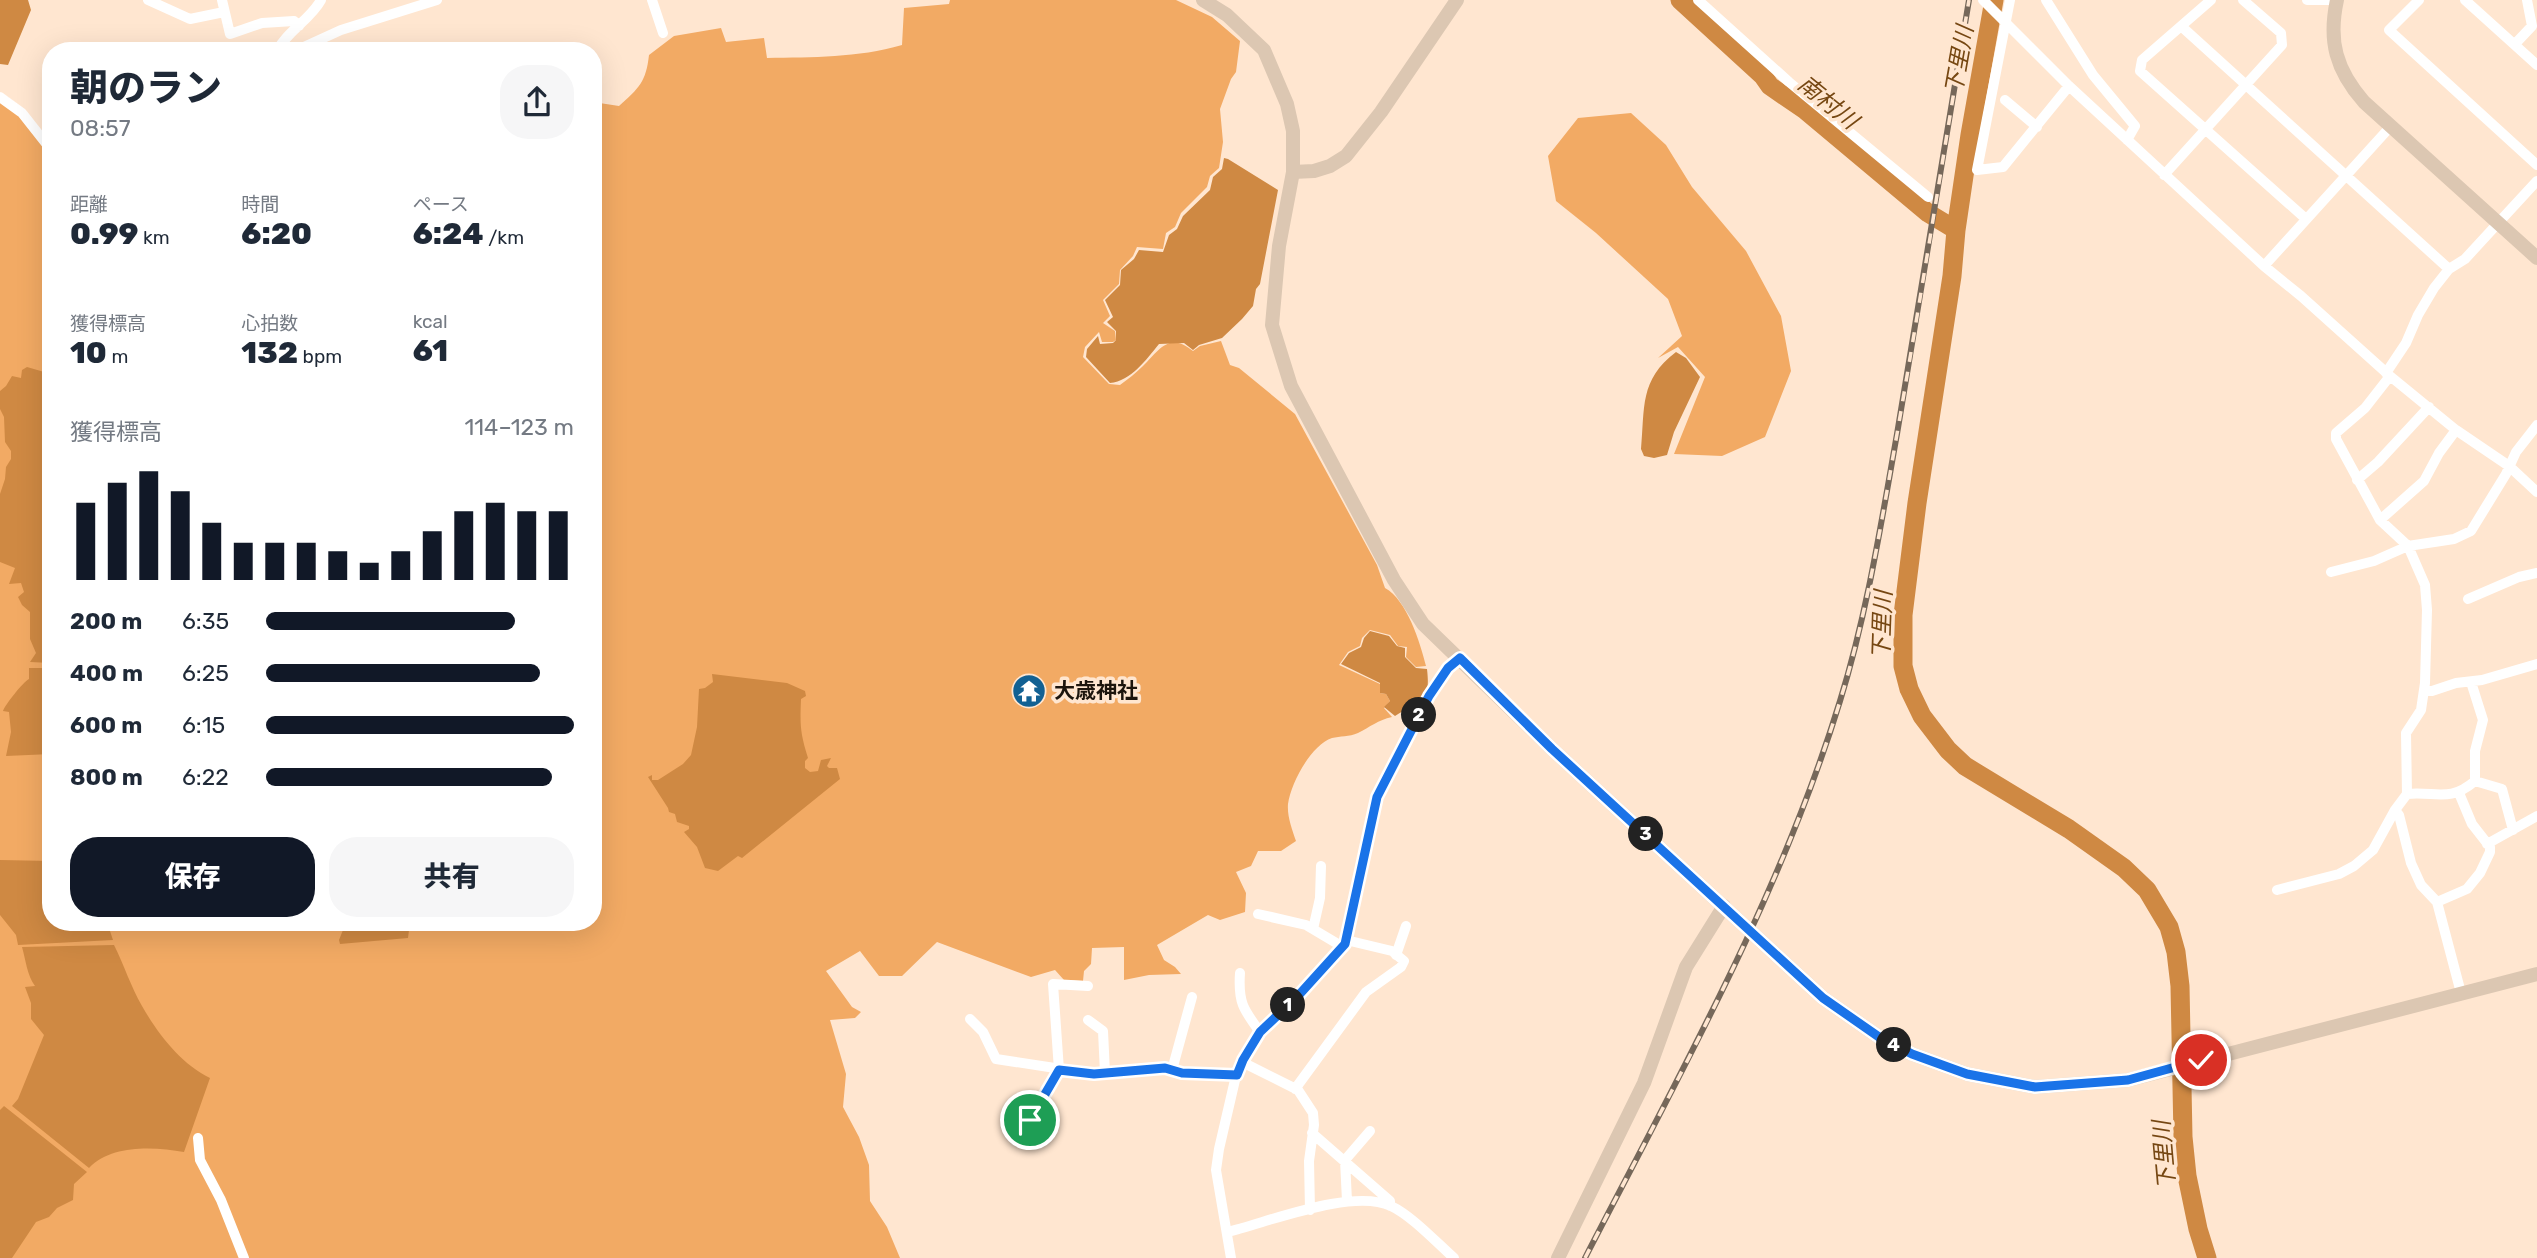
<!DOCTYPE html>
<html lang="ja">
<head>
<meta charset="utf-8">
<style>
  :root { --surface:#fff; --page:#f6f6f7; --text:#1f2937; --muted:#747a83; --accent:#111827 }
  body { margin:0; font-family:Rubik,"Noto Sans JP",sans-serif; background:var(--page); color:var(--text); height:100vh; display:flex; flex-direction:column; font-size:26px; white-space:nowrap }
  * { box-sizing:border-box; margin:0 }
  p { font-size:23px; color:var(--muted) }
  .icon { flex:none; width:38px; height:38px; fill:none; stroke:currentColor; stroke-width:2; stroke-linecap:round; stroke-linejoin:round }
  .map { position:relative; flex:1; overflow:hidden }
  .side { position:absolute; left:42px; top:42px; width:560px; height:889px; display:flex; flex-direction:column; background:var(--surface); border-radius:28px; box-shadow:0 7px 28px #0002 }
  .side>* { flex:none }
  .pin { position:absolute; display:grid; place-items:center; width:60px; height:60px; color:#fff; margin:-30px; border:4px solid #fff; border-radius:50%; box-shadow:0 2px 7px #0007 }
  .km { position:absolute; width:35px; height:35px; margin:-18px; border-radius:50%; background:#222; color:#fff; font-size:19px; line-height:35px; text-align:center }
  .round { display:grid; place-items:center; flex:none; width:74px; height:74px; border-radius:28px; background:var(--page) }
  .summary { display:flex; align-items:center; justify-content:space-between; height:119px; padding:0 28px }
  h1 { font-size:38px; font-weight:800; line-height:52px }
  .stats { display:grid; grid-template-columns:repeat(3,1fr); gap:10px; height:119px; padding:7px 28px }
  .stats div { display:grid; align-content:center }
  .stats b { font-size:30px; font-weight:800 }
  .stats small { font-size:19px; font-weight:400 }
  .stats p { font-size:19px }
  .chart { height:196px; padding:14px 28px }
  .chart p { display:flex; justify-content:space-between }
  .chart svg { width:100%; height:126px; margin-top:7px; stroke:var(--accent); stroke-width:6 }
  .primary-button { display:flex; gap:14px; margin-top:auto; padding:14px 28px }
  .primary-button a { flex:1; height:80px; border-radius:28px; background:var(--accent); color:#fff; font-size:28px; font-weight:800; line-height:80px; text-align:center }
  .primary-button a+a { background:var(--page); color:var(--text) }
  ul { padding:0 28px; list-style:none; font-size:23px }
  li { display:grid; grid-template-columns:112px 84px 1fr; align-items:center; height:52px }
  li i { height:18px; border-radius:9px; background:var(--accent) }
  .map>svg:first-child { display:block }
  .forest { fill:#f2aa64 }
  .water { fill:#cf8943 }
  .lines { fill:none; stroke-linecap:round; stroke-linejoin:round }
  .river { stroke:#cf8943; stroke-width:19 }
  .street { stroke:#fff; stroke-width:10 }
  .secondary { stroke:#dcc7b2; stroke-width:14 }
  .rail-casing { stroke:#76685a; stroke-width:6 }
  .rail { stroke:#ffe6d0; stroke-width:3.5; stroke-dasharray:10; stroke-linecap:butt }
  .route-casing { stroke:#fff; stroke-width:14 }
  .route { stroke:#1a73e8; stroke-width:9 }
  .labels { text-anchor:middle; stroke-width:7; stroke-linejoin:round; paint-order:stroke }
  .poi-label { font-size:21px; font-weight:bold; fill:#1d150d; stroke:#ffe6d0; text-anchor:start }
  .water-label { font-size:23px; font-style:italic; fill:#764712; stroke:#ffe6d0 }
</style>
</head>
<body>
<div class="map">
<svg width="2537" height="1258" viewBox="0 0 2537 1258">
  <rect width="100%" height="100%" fill="#ffe6d0"/>
  <path class="forest" d="M950,0H1176L1212,17L1240,41L1236,72L1231,79L1220,109L1223,142L1219,168L1210,176L1207,187L1181,213L1175,227L1166,233L1163,249L1137,247L1133,256L1120,270L1119,284L1103,300L1110,316L1103,323L1115,331L1116,340L1113,342H1102L1099,332L1085,347L1083,357L1109,384L1120,385C1128,379 1136,373 1143,366C1159,350 1169,331 1193,351L1200,346L1221,341L1230,365L1239,368L1295,414L1377,565L1385,588C1407,600 1420,642 1426,666L1416,667L1406,657L1407,647L1398,646L1390,635L1370,630L1362,638L1360,646L1348,652L1339,665L1380,684V693L1386,694L1390,701L1384,708L1392,717C1378,720 1370,727 1358,733C1349,737 1340,736 1332,738C1311,745 1291,783 1288,804C1287,816 1292,829 1296,841L1281,851H1258L1251,866L1236,872L1246,893L1245,912L1220,920L1208,915L1157,945L1164,960L1175,967L1181,974L1149,975L1124,980V947L1092,948L1091,964L1084,971L1083,981L1064,980L1055,970L1031,977L937,942L902,976H879L860,951L826,971L852,1007L861,1012L855,1018L830,1020L846,1074L843,1107L859,1137L869,1165L870,1201L887,1227L900,1258H0V92C22,105 40,125 51,148V922H593V102L619,106C639,88 646,82 649,55L674,36L721,28L726,42L764,38L767,58C813,57 857,58 902,45L904,8L949,4Z
    M1631,113L1666,145L1692,187L1746,251L1781,316L1791,371L1765,437L1722,456L1674,454L1705,377L1678,347L1658,358L1682,336L1668,299L1596,233L1556,201L1548,156L1578,118Z"/>
  <path class="water" d="M0,0H28L31,10L8,65L0,64Z
    M1224,158L1228,159L1278,190L1260,284L1256,289L1253,306L1242,319L1222,338L1199,345L1193,350L1184,343L1159,344C1146,360 1131,381 1110,383L1086,357L1087,349L1098,336L1100,344L1113,343L1116,340V331L1107,322L1113,317L1105,300L1120,285L1121,270L1134,259L1139,250L1163,252L1169,235L1177,229L1183,216L1210,190L1213,177L1222,169Z
    M1676,352L1686,358L1700,377L1674,432L1667,455L1654,458L1644,456L1641,449C1645,408 1639,380 1676,352Z
    M27,367L51,374V663L30,662L36,653L30,639V612L22,605L18,597L24,592L21,583L9,584L15,568L0,562V494L5,479L6,467L11,459V451L5,442L4,417L0,409V391L6,386L12,376L21,378L22,370Z
    M1370,631L1389,636L1397,646L1405,648V657L1416,668L1427,669C1431,703 1421,700 1395,716L1384,707L1390,701L1386,694L1380,693V683L1341,664L1349,653L1361,647L1364,638Z
    M29,668H51V754L6,756L11,732L9,712L3,711C5,705 23,682 29,679Z
    M712,674L787,683L805,691L806,696L801,699C800,725 800,732 808,758L805,761V768L810,772L818,771L821,760L831,758L827,766L829,768H837L840,779L742,858L738,856L718,871L705,868L697,847L684,832L689,829V826L677,822L675,814L669,812L668,808L648,777L652,775V780H658L683,764L691,755L697,727L699,689L705,688L713,682Z
    M0,860L51,861V922H107L113,940L18,945L16,935L0,915Z
    M350,922H410L408,938L340,944L339,940L345,925L352,927L355,931L358,924Z
    M114,945C124,965 131,987 142,1006C158,1034 181,1064 210,1078L184,1152C155,1147 112,1144 89,1168L12,1106L18,1099L44,1035L31,1019V1003L25,987L35,986C27,975 26,961 22,947Z
    M4,1106L87,1172L74,1184L73,1200L57,1208L49,1217L36,1222L12,1258H0V1110Z"/>
  <g class="lines">
    <path class="river" d="M1680,0L1763,76L1770,86L1805,110L1928,213L1956,230
      M1994,0L1970,135L1956,230L1952,276L1917,503L1903,615V666L1909,689L1922,716L1948,750L1965,766L2069,829L2124,868L2147,890L2169,927L2176,952L2180,986L2183,1137L2187,1176L2198,1229L2207,1258"/>
    <path class="street" d="M148,0L190,19L224,12
      M222,0L230,34L262,23L294,21L299,26
      M652,0L663,33
      M1698,0L1789,82L1928,197
      M1983,0L2069,86L2264,266L2301,296L2390,376L2456,430L2509,466L2537,492
      M2010,0L1977,170L2003,167L2069,86
      M2046,0L2093,75L2135,126L2127,140
      M2211,0L2142,60L2140,71L2306,219
      M2307,0H2330
      M2419,0L2389,30L2537,165
      M2465,0L2537,65
      M2181,26L2449,269
      M2515,44L2532,26L2527,0
      M277,51C287,31 310,20 321,0
      M295,51L341,30L437,0
      M0,97L22,113L48,146
      M2005,100L2037,127
      M2164,175L2282,45L2281,33L2243,0
      M2264,266L2391,126
      M2386,373L2406,343L2418,315L2434,288L2449,269L2465,259L2537,181
      M2357,480L2378,462L2429,407
      M2380,520L2424,481L2439,453L2456,430
      M2331,572L2374,561L2408,546L2454,539L2471,531L2506,474L2516,452L2537,425
      M2468,599L2519,577L2537,573
      M2471,682L2483,720L2475,751V781L2502,789L2513,830
      M2424,691H2432L2456,683L2482,680L2537,664
      M2407,794C2436,791 2449,803 2475,781
      M2395,810L2399,815L2411,863L2421,885L2437,902L2461,993
      M2487,844L2537,816
      M2277,890L2339,874L2354,866L2373,850L2395,810L2407,794L2406,733L2421,710L2425,683L2427,610L2425,585L2408,546L2380,520L2336,439V433L2365,408L2390,376
      M2437,902L2467,889L2480,873L2490,852V847L2472,824L2459,793
      M1258,914L1306,925L1343,947
      M1313,929L1320,898L1321,866
      M1396,955L1406,926
      M1240,973C1238,1002 1243,1009 1260,1032
      M970,1019L983,1032L996,1059L1094,1074L1165,1068L1182,1073L1237,1075
      M1088,1020L1103,1031L1105,1073
      M1242,1062L1298,1090L1313,1113L1314,1125L1309,1161L1310,1210
      M1172,1070L1192,997
      M1295,1089L1366,992L1401,967L1404,961L1392,951L1346,940
      M1022,1131L1059,1070L1053,984L1088,986
      M1312,1133L1390,1201V1206
      M198,1138L200,1160L221,1200L244,1258
      M1347,1201L1345,1160L1370,1131
      M1227,1232C1269,1222 1352,1188 1391,1206C1412,1216 1436,1242 1454,1258
      M1231,1258L1216,1170L1219,1149L1235,1080L1243,1060L1260,1032L1297,997L1345,944L1377,797L1429,696L1448,668L1460,658"/>
    <path class="secondary" d="M1203,0L1227,15L1264,50L1287,104L1293,131V172L1279,246L1272,325L1291,386L1394,580L1423,624L1552,749L1823,998L1879,1037L1912,1054L1967,1074L2035,1087L2128,1080L2537,974
      M2337,0C2328,41 2336,70 2364,102L2537,258
      M1293,172L1314,171L1330,166L1346,156L1381,112L1457,0
      M1558,1258L1644,1083L1686,967L1724,906"/>
    <g class="rail-casing">
      <path id="rail" d="M1585,1258C1678,1077 1780,897 1840,701C1867,614 1881,524 1897,434C1922,290 1945,145 1969,0"/>
    </g>
    <use href="#rail" class="rail"/>
  </g>
  <g class="lines">
    <g class="route-casing">
      <path id="route" d="M1030,1120L1059,1070L1094,1074L1165,1068L1182,1073L1237,1075L1243,1060L1260,1032L1297,997L1345,944L1377,797L1429,696L1448,668L1460,658L1552,749L1823,998L1879,1037L1912,1054L1967,1074L2035,1087L2128,1080L2201,1060"/>
    </g>
    <use href="#route" class="route"/>
  </g>
  <defs>
    <g id="temple-disc" transform="scale(1.75)"><circle r="9.5" fill="#126193" stroke="#ffe6d0"/><path d="M0-6L5-2H3V0L6.5 2.5H4V6H1.5V3h-3V6H-4V2.5H-6.5L-3 0V-2H-5Z" fill="#fff"/></g>
  </defs>
  <g fill-rule="evenodd">
    <use href="#temple-disc" x="1029" y="691"/>
  </g>
  <g class="labels">
    <g class="poi-label">
      <text x="1054" y="698">大歳神社</text>
    </g>
    <g class="water-label">
      <text transform="translate(1959 60) rotate(-80)" y="8">下里川</text>
      <text transform="translate(1828 102) rotate(39)" y="8">南村川</text>
      <text transform="translate(1882 625) rotate(-88)" y="8">下里川</text>
      <text transform="translate(2164 1155) rotate(-95)" y="8">下里川</text>
    </g>
  </g>
</svg>
<div class="pin" style="left:1030px;top:1120px;background:#1e9e55"><svg class="icon" aria-label="arrive" viewBox="0 0 24 24"><path d="M6 21V4h12l-3 4 3 4H6"/></svg></div>
<div class="pin" style="left:2201px;top:1060px;background:#d93025"><svg class="icon" aria-label="check" viewBox="0 0 24 24"><path d="M5 12l5 5 9-10"/></svg></div>
<b class="km" style="left:1288px;top:1005px">1</b>
<b class="km" style="left:1419px;top:715px">2</b>
<b class="km" style="left:1646px;top:834px">3</b>
<b class="km" style="left:1894px;top:1045px">4</b>
<section class="side">
<div class="summary"><div><h1>朝のラン</h1><p>08:57</p></div><a class="round"><svg class="icon" aria-label="share" viewBox="0 0 24 24"><path d="M12 15V3M7 8l5-5 5 5M5 13v7h14v-7"/></svg></a></div>
<div class="stats">
<div><p>距離</p><b>0.99<small> km</small></b></div>
<div><p>時間</p><b>6:20</b></div>
<div><p>ペース</p><b>6:24<small> /km</small></b></div>
</div>
<div class="stats">
<div><p>獲得標高</p><b>10<small> m</small></b></div>
<div><p>心拍数</p><b>132<small> bpm</small></b></div>
<div><p>kcal</p><b>61</b></div>
</div>
<div class="chart"><p><span>獲得標高</span>114–123 m</p>
<svg viewBox="0 0 160 44" preserveAspectRatio="none"><path d="M5 44V17M15 44V10M25 44V6M35 44V13M45 44V24M55 44V31M65 44V31M75 44V31M85 44V34M95 44V38M105 44V34M115 44V27M125 44V20M135 44V17M145 44V20M155 44V20"/></svg>
</div>
<ul>
<li><b>200 m</b>6:35<i style="width:81%"></i></li>
<li><b>400 m</b>6:25<i style="width:89%"></i></li>
<li><b>600 m</b>6:15<i style="width:100%"></i></li>
<li><b>800 m</b>6:22<i style="width:93%"></i></li>
</ul>
<div class="primary-button"><a>保存</a><a>共有</a></div>
</section>
</div>
</body>
</html>
